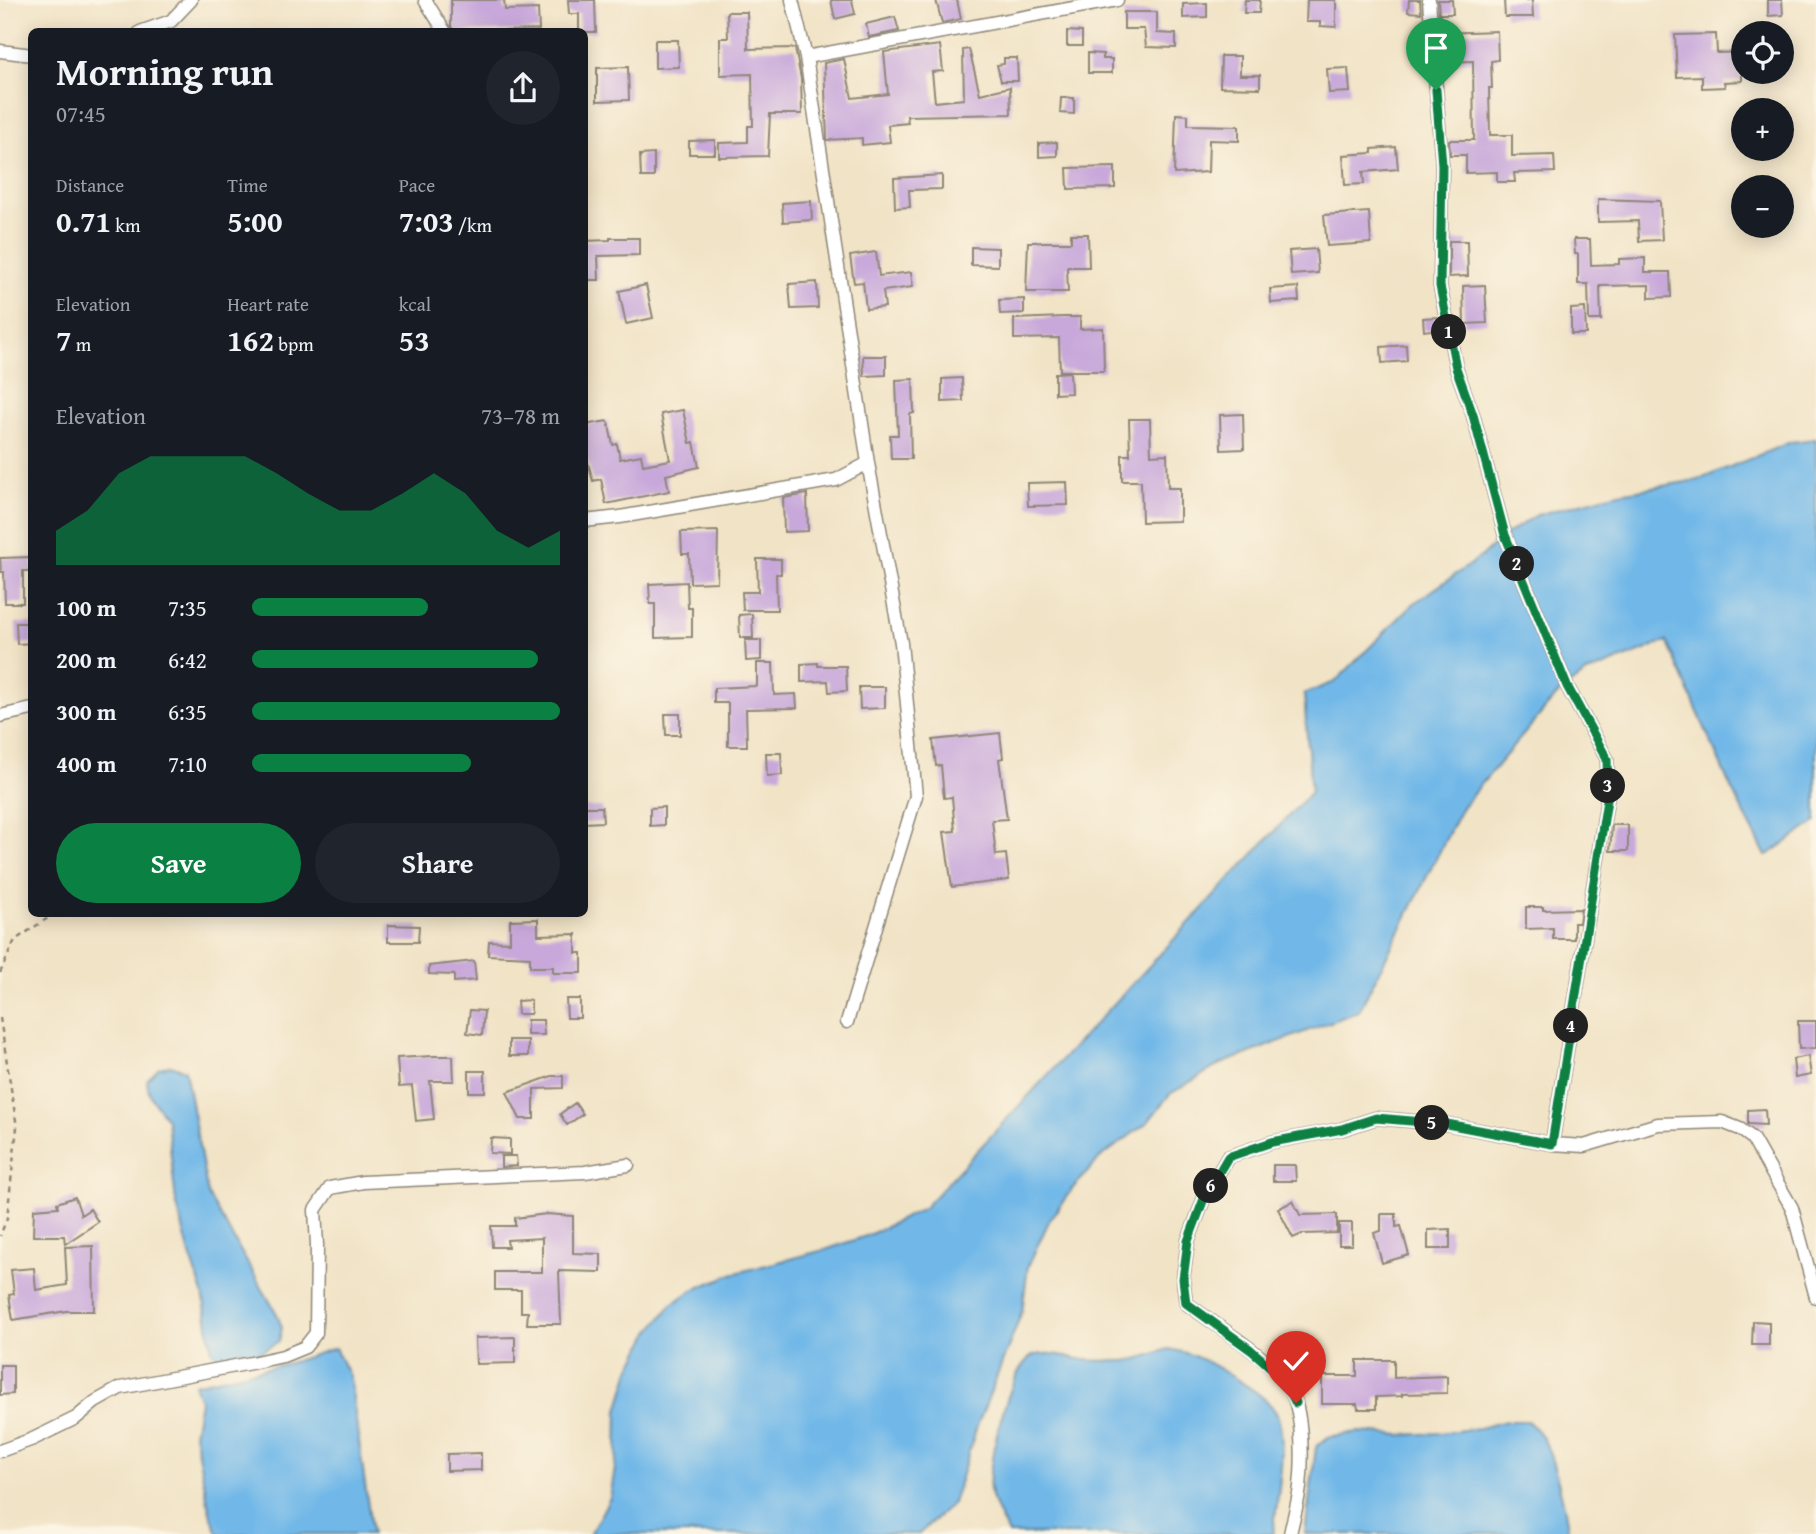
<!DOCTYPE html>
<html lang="en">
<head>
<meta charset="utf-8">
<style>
  :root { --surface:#171b24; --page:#20242c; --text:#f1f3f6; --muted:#9ea1a6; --accent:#0b8043 }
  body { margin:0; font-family:"Gentium Book Plus",serif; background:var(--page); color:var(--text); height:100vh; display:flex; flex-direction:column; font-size:26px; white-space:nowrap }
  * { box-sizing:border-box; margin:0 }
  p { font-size:23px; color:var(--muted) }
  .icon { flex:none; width:38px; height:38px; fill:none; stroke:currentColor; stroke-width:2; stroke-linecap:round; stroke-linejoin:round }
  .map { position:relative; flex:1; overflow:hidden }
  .drawer { position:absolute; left:28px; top:28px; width:560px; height:889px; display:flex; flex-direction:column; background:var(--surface); border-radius:10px; box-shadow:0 4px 18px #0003 }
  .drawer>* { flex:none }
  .buttons { position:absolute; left:1731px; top:21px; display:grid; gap:14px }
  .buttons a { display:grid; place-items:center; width:63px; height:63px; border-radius:50%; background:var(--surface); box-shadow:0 4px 18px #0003; font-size:35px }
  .pin { position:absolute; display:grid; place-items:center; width:60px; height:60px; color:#fff; margin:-72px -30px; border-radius:50% 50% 50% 0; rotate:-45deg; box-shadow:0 0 7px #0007 }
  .pin .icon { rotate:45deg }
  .km { position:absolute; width:35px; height:35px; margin:-18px; border-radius:50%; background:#222; color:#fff; font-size:19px; line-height:35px; text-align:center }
  .round { display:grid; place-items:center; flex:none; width:74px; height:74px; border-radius:37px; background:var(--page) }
  .overview { display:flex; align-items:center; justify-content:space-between; height:119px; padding:0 28px }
  h1 { font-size:38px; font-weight:600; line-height:52px }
  .stats { display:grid; grid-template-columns:repeat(3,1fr); gap:10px; height:119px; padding:7px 28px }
  .stats div { display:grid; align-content:center }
  .stats b { font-size:30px; font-weight:600 }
  .stats small { font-size:19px; font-weight:400 }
  .stats p { font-size:19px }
  .chart { height:196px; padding:14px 28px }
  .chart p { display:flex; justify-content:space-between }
  .chart svg { width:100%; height:126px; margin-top:7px; fill:var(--accent); opacity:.7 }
  .primary-button { display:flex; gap:14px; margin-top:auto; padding:14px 28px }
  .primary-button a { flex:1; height:80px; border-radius:42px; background:var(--accent); color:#fff; font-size:28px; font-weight:600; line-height:80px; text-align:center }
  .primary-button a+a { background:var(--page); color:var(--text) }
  ul { padding:0 28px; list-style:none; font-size:23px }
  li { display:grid; grid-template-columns:112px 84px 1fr; align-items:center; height:52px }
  li i { height:18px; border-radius:9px; background:var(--accent) }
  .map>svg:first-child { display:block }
  .water { fill:#71b8e8; stroke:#4e728a; stroke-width:2 }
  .building { fill:#c8a8da }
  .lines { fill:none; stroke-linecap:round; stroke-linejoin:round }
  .minor-casing { stroke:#8e8778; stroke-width:15 }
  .path { stroke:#8e8778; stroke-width:2.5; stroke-dasharray:5 5; stroke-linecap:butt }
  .minor { stroke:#fff; stroke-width:12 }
  .route-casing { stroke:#fff; stroke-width:14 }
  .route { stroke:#0b8043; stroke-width:9 }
</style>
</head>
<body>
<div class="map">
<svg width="1816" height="1534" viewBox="0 0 1816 1534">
  <rect width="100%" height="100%" fill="#fcf5e5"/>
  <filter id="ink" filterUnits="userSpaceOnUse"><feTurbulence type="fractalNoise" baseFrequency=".0143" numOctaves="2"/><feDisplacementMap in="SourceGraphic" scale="14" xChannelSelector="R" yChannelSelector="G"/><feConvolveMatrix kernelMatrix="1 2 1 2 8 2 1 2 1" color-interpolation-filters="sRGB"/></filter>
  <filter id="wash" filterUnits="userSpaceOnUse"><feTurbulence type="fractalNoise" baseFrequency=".00686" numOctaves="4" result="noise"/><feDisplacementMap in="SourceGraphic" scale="28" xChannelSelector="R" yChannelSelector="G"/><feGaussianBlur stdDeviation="1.57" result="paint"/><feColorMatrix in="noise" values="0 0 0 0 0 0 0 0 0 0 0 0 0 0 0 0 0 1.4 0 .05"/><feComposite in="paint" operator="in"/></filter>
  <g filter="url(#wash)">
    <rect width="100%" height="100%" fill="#f1e3c6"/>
    <path class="water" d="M1816,439V822L1766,856L1731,788L1667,641L1587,673L1567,686L1556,696L1462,807L1359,1011L1221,1064L1170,1094L1148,1122L1101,1157L1072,1189L1049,1221L1028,1266L1022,1312L976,1429L953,1503L919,1534H590L610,1498L617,1456L618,1410L630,1370L648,1335L671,1305L693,1290L732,1274L828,1249L869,1235L924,1208L1311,792L1304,694L1335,682L1413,604L1482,556L1505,535L1537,515L1614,494L1698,480L1791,442Z
      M171,1065L185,1070L208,1195L277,1314L282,1328L279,1341C262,1352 227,1371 212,1351L203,1293L190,1255L176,1202L167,1120C158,1105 148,1099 147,1080L159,1068Z
      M335,1348L350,1378L372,1534H218L210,1512L194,1434L200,1401L194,1384L289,1363Z
      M1169,1349C1194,1353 1212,1364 1233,1377C1247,1386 1265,1396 1275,1411C1290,1433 1276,1507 1273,1534H1009C1001,1520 993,1505 990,1490C986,1467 1010,1364 1033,1356C1051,1350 1069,1358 1086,1360C1098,1361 1111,1361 1123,1361C1140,1361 1153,1353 1169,1349Z
      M1506,1421H1528C1533,1427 1539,1432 1543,1438C1552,1454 1568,1515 1568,1534H1305L1316,1447L1328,1437L1358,1432L1401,1435L1441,1433L1479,1428Z"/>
    <g id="blocks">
      <path class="building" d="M451,0H504L505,10L538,9L539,30L454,32L451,26Z
        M568,0H595L596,32H579V14H569Z
        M831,0H852L855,14L835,19Z
        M936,0H957L961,19L942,23Z
        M1245,0H1260L1259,13H1244Z
        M1307,0H1336V27L1320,26V22H1306Z
        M1409,0H1420L1421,13L1408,12Z
        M1438,0H1452L1453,14H1439Z
        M1504,0H1532L1533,17H1505Z
        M1768,0H1782L1783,15L1768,16Z
        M1207,3V17L1183,18V4Z
        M727,12H747L748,49L795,48L801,79L802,114H770L768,156L719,157V143L748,142V126H753L752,74L720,75V38H728Z
        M1124,12H1157V33L1176,34V48L1146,47L1144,29H1124Z
        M895,17L899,31L869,37L866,24Z
        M1067,31L1082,32V46H1067Z
        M1497,31L1498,60L1491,61L1492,88H1489L1490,135H1512V156L1554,155L1555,172L1514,173L1515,182H1497V172L1466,173V155H1450L1449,140H1474L1473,61L1443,62L1442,33Z
        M1716,34L1717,53L1742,52V81L1724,82L1725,87L1702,88V76L1677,77L1675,35Z
        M655,40H678L679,67L655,68Z
        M940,45L943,71L932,72L935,102L964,99L963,50L969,49L980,94L1010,87L1011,114L907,116L908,123L888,125L890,142L862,145V138L827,140L824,63L844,59L852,98L888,94L884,52Z
        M1088,53L1103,54V59H1112V73H1088Z
        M1221,56H1240V75H1260V88L1220,87Z
        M1004,58H1017L1018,81H1001L997,65L1004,64Z
        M628,67L629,100L597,101V68Z
        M1348,68L1350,92L1329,93L1327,69Z
        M1061,98H1074V114L1060,113Z
        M1176,114L1188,115V125L1239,126V141L1209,140L1208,172L1174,174Z
        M715,140V154H689V141Z
        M1057,142V156L1039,157V143Z
        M1396,147L1398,169L1363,172L1364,184L1345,185L1343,155L1372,153V149Z
        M654,154V177H641L640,155Z
        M1115,167V188L1068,189L1067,168Z
        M942,175V189L909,190L910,207L895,208L894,178Z
        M1598,199L1660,201L1662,240L1639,241L1638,221L1598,222Z
        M811,201L812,220L783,222L782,203Z
        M1369,212L1371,243L1327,246L1324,215Z
        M1071,234H1088L1089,267H1067L1068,292H1026L1028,242H1071Z
        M610,238H639V255L598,256L599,280H584V241L610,240Z
        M1574,239H1590L1591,265L1619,264V259L1645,258V272H1670L1671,297L1649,298V285L1600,286L1601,320H1589L1588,284H1578V254H1575Z
        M1449,241H1467L1468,276L1449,277Z
        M971,247L998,248V266L971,265Z
        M1316,249L1318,273L1291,275L1289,251Z
        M876,252L879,276L911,272L913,287L883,291L885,307L866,309L863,282L854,283L850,256Z
        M817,282L818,308L791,309L789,284Z
        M646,285L653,318L626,324L619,291Z
        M1485,285L1487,323L1464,324L1463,286Z
        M1298,287L1299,301L1271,303L1270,289Z
        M1024,299V313L1000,314L999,300Z
        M1585,308L1586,334H1571V309Z
        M1064,317H1080V329L1103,328L1104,371H1060L1059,338L1014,339V319Z
        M1437,317L1440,329L1424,331L1423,318Z
        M1406,345L1407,361L1382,363L1381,347Z
        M863,356H886V375L864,376Z
        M1070,372L1071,393L1055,394V373Z
        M962,378L963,401L942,402V379Z
        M913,379L914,413L910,414L911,459H891L890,435H898L896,380Z
        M683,410L690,443L694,442L699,467L666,475L669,491L606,504L601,479L593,481L584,448V425L608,421L613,445L617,444L620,459L641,455L643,465L670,460L661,414Z
        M1243,414L1244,449L1221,450L1220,415Z
        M1129,419H1150L1151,455L1167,454L1168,488H1180V521L1142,522L1141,481H1122V455H1130Z
        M1067,482L1068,505L1028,506L1027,483Z
        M807,494L808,531L784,532L783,498Z
        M718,531L717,582L690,583L689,554H682L681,532Z
        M32,557V571H23V603H5L4,572H1L0,558Z
        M757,559H781V574H776L777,610H743L742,592H758Z
        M687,582L688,608H692V637L655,638V604H650L649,584Z
        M752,614L753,638H740L739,615Z
        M16,623H32V643L17,644Z
        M745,640H761V660L746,661Z
        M757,663H773L774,695L796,694L797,708L746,709L747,746H728V703H714V688L757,686Z
        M818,663V666H846L847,691L829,692L828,681L801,682V664Z
        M859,687H885V708L860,709Z
        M665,714H680V735H666Z
        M1000,733L1003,758L999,759L1007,819L992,820L996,855L1006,854L1009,880L952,887L944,832L955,831L952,797L944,798L941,765L936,766L933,740Z
        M766,753H781L782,775L767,776Z
        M584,807H602L603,822L584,823Z
        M664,807V825L650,826V808Z
        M1612,825H1628V851H1610Z
        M1526,907H1543V910L1581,909L1579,923H1574V939H1553V928L1526,929Z
        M538,919V935L576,934V953H582V973H553V967H530V957L488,955L489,941L510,942V920Z
        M388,925L419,926L418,942H388Z
        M474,961L476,980L454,982V975L429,974V966Z
        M566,999H580V1018H567Z
        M531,1000V1014H518L517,1001Z
        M470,1010L484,1011L482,1035L467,1033Z
        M527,1020H543L544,1035H527Z
        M1798,1021H1816V1048L1799,1049Z
        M509,1040H528V1056H509Z
        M433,1056H453L454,1081H430L434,1119L416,1121L412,1086L399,1087L397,1058Z
        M1808,1056L1811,1075L1795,1078L1793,1059Z
        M469,1071H485V1092H469Z
        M552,1076H563V1088L534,1089V1119H520L507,1092Z
        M575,1103L583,1114L567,1125L560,1114Z
        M1765,1109L1766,1125L1748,1124V1110Z
        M491,1138L510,1139V1154L490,1153Z
        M501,1156H516L517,1166L501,1167Z
        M1273,1165H1295L1296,1181H1273Z
        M75,1197L81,1215L90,1209L98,1222L65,1244L64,1236H33L34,1209L58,1207L57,1203Z
        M1293,1201L1300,1215L1337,1214V1233L1302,1234L1293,1238L1278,1209Z
        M547,1214L573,1216V1253L601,1254V1272L559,1271L561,1324H527L528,1312H521V1290H495V1272H542V1238L507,1240L508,1247H492L491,1226H515V1218Z
        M1381,1214H1396V1227L1401,1226L1409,1255L1382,1263L1374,1233L1381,1231Z
        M1339,1223H1352V1245H1339Z
        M1450,1229V1249H1428V1230Z
        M93,1246L94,1311H66L13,1320L9,1295L14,1294L11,1270L34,1268L36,1290L67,1285L65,1247Z
        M1753,1321L1769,1322V1345H1752Z
        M515,1337V1363L476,1364L475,1338Z
        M1357,1360H1394V1378L1447,1376V1393L1402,1394V1396L1376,1397V1409H1358L1357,1404H1322V1376H1357Z
        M0,1365H13V1394L0,1395Z
        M481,1453V1470L447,1471V1454Z"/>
    </g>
  </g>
  <g filter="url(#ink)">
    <use href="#blocks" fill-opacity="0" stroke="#8e8778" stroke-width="2"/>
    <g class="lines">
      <g class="minor-casing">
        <path id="minor" d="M425,0L445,32
          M140,32L171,21L191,0
          M0,51L32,55
          M806,57L1117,0
          M584,521L620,517L836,480L868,463L806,57L792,0
          M0,716L32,709
          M847,1022L916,796L901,643L868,463
          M1552,1144L1584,1146L1658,1124L1722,1122L1740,1129L1752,1138L1792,1208L1816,1297
          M0,1451L33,1439L76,1418L95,1402L120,1388L251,1363L283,1356L305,1347L316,1333L317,1245L315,1210L330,1188L363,1182L585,1172L628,1165
          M1290,1534C1293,1519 1298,1503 1300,1487C1303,1459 1304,1400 1283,1378C1256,1349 1218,1327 1186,1303L1183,1279L1188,1241L1205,1196L1228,1157L1272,1142L1342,1129L1376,1118L1447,1124L1552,1144L1608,794L1607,759L1567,686L1505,535L1473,415L1456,368L1440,286L1442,165L1429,0"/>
      </g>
      <path class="path" d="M0,973L15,940L54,914
        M0,1018L17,1127L7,1218L0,1236"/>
      <use href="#minor" class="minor"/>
    </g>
  </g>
  <g class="lines" filter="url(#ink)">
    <g class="route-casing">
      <path id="route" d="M1296,1403L1285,1380L1251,1350L1186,1303L1183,1279L1188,1241L1205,1196L1228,1157L1272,1142L1342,1129L1376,1118L1447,1124L1552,1144L1608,794L1607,759L1567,686L1505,535L1473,415L1456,368L1440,286L1442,165L1436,90"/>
    </g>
    <use href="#route" class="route"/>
  </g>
</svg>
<div class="buttons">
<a><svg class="icon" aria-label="locate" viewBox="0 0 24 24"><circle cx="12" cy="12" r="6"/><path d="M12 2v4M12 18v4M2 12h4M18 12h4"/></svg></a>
<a>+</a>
<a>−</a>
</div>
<div class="pin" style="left:1436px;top:90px;background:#1e9e55"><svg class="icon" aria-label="arrive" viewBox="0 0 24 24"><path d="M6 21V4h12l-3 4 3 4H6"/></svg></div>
<div class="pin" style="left:1296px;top:1403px;background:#d93025"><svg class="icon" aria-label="check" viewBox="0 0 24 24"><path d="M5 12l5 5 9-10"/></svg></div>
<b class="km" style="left:1449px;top:332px">1</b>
<b class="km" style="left:1517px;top:564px">2</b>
<b class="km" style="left:1608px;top:786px">3</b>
<b class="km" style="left:1571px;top:1026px">4</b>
<b class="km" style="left:1432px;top:1123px">5</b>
<b class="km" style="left:1211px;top:1186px">6</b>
<section class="drawer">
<div class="overview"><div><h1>Morning run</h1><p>07:45</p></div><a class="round"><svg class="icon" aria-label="share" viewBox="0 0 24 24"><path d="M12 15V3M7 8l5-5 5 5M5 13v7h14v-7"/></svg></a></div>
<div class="stats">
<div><p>Distance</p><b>0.71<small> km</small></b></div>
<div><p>Time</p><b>5:00</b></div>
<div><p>Pace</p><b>7:03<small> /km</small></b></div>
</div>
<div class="stats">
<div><p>Elevation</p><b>7<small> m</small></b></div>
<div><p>Heart rate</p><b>162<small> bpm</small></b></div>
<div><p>kcal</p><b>53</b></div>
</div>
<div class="chart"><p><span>Elevation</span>73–78 m</p>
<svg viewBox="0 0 160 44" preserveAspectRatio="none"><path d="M0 44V32L10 25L20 12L30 6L40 6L50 6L60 6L70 12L80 19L90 25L100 25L110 19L120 12L130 19L140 32L150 38L160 32V44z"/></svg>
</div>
<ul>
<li><b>100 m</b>7:35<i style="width:57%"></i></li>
<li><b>200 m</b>6:42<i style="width:93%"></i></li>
<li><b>300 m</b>6:35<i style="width:100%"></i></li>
<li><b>400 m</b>7:10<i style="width:71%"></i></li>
</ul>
<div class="primary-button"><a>Save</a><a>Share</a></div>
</section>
</div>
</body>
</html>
